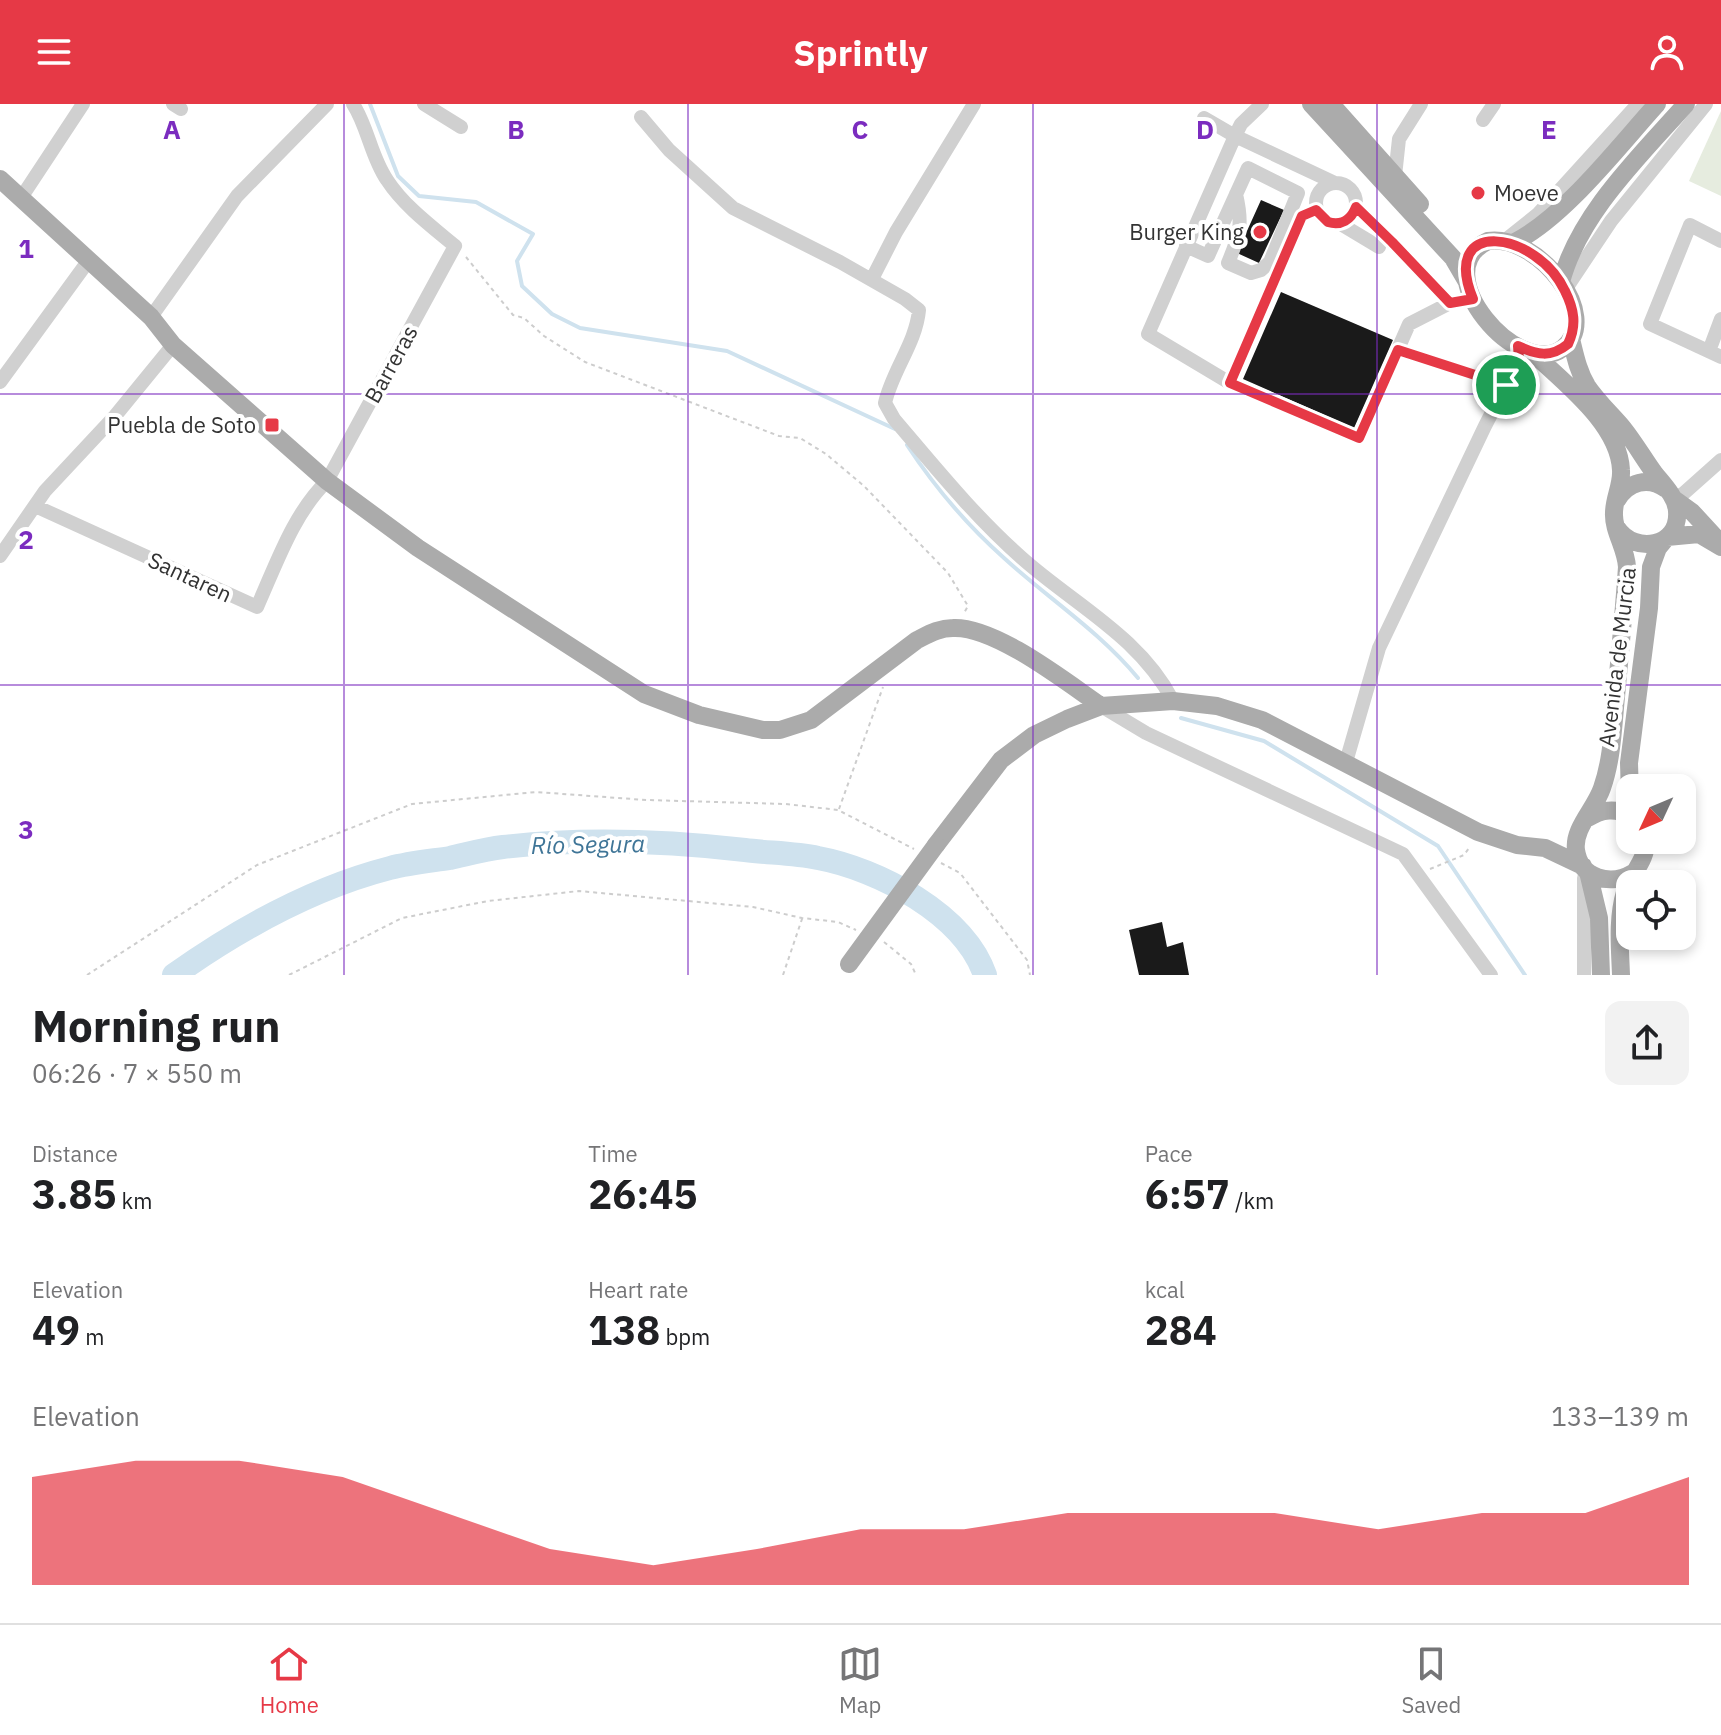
<!DOCTYPE html>
<html lang="en">
<head>
<meta charset="utf-8">
<style>
  :root { --surface:#fff; --page:#f2f2f2; --text:#202124; --muted:#757577; --line:#e0e0e0; --accent:#e63946 }
  body { margin:0; font-family:"IBM Plex Sans",sans-serif; background:var(--page); color:var(--text); height:100vh; display:flex; flex-direction:column; font-size:30px; white-space:nowrap }
  * { box-sizing:border-box; margin:0 }
  p { font-size:26px; color:var(--muted) }
  .icon { flex:none; width:44px; height:44px; fill:none; stroke:currentColor; stroke-width:2; stroke-linecap:round; stroke-linejoin:round }
  .map { position:relative; height:871px; overflow:hidden }
  .drawer { display:flex; flex-direction:column; background:var(--surface); flex:1 }
  .drawer>* { flex:none }
  .needle { width:52px; rotate:226deg }
  .buttons { position:absolute; left:1616px; top:670px; display:grid; gap:16px }
  .buttons a { display:grid; place-items:center; width:80px; height:80px; border-radius:16px; background:var(--surface); box-shadow:0 4px 12px #0003; font-size:40px }
  .pin { position:absolute; display:grid; place-items:center; width:68px; height:68px; color:#fff; margin:-34px; border:4px solid #fff; border-radius:50%; box-shadow:0 2px 8px #0007 }
  .round { display:grid; place-items:center; flex:none; width:84px; height:84px; border-radius:16px; background:var(--page) }
  .overview { display:flex; align-items:center; justify-content:space-between; height:136px; padding:0 32px }
  h1 { font-size:44px; font-weight:700; line-height:60px }
  .metrics { display:grid; grid-template-columns:repeat(3,1fr); gap:12px; height:136px; padding:8px 32px }
  .metrics div { display:grid; align-content:center }
  .metrics b { font-size:40px; font-weight:700 }
  .metrics small { font-size:22px; font-weight:400 }
  .metrics p { font-size:22px }
  .chart { height:224px; padding:16px 32px }
  .chart p { display:flex; justify-content:space-between }
  .chart svg { width:100%; height:144px; margin-top:8px; fill:var(--accent); opacity:.7 }
  header { display:flex; justify-content:space-between; align-items:center; height:104px; padding:0 32px; background:var(--accent); color:#fff; font-size:36px; font-weight:700 }
  .tab-bar { display:flex; justify-content:space-around; align-items:center; height:112px; border-top:2px solid var(--line); background:var(--surface); font-size:22px; color:var(--muted) }
  .tab-bar a { display:grid; justify-items:center; gap:4px }
  .tab-bar .selected { color:var(--accent) }
  .map>svg:first-child { display:block }
  .green { fill:#e6ecdf }
  .lines { fill:none; stroke-linecap:round; stroke-linejoin:round }
  .stream { stroke:#cfe2ee; stroke-width:4 }
  .river { stroke:#cfe2ee; stroke-width:24 }
  .building { fill:#1a1a1a }
  .path { stroke:#cdcdcd; stroke-width:2; stroke-dasharray:4 4; stroke-linecap:butt }
  .minor { stroke:#d0d0d0; stroke-width:14 }
  .major { stroke:#ababab; stroke-width:18 }
  .major-bridge { stroke:#ababab; stroke-width:18 }
  .route-casing { stroke:#fff; stroke-width:16 }
  .route { stroke:#e63946; stroke-width:10 }
  .grid { fill:none; stroke:#7b2cbf; stroke-width:2; stroke-opacity:0.55 }
  .poi-dot { fill:#e63946; stroke:#fff; stroke-width:3 }
  .labels { text-anchor:middle; stroke-width:8; stroke-linejoin:round; paint-order:stroke }
  .poi-label { font-size:22px; fill:#333; stroke:#fff; text-anchor:end }
  .street-label { font-size:22px; fill:#333; stroke:#fff }
  .water-label { font-size:24px; font-style:italic; fill:#3f7597; stroke:#fff }
  .grid-label { font-size:26px; text-anchor:middle; font-weight:bold; fill:#7b2cbf; stroke:#fff; stroke-width:8; stroke-linejoin:round; paint-order:stroke }
</style>
</head>
<body>
<header><svg class="icon" aria-label="menu" viewBox="0 0 24 24"><path d="M4 6h16M4 12h16M4 18h16"/></svg>Sprintly<svg class="icon" aria-label="person" viewBox="0 0 24 24"><circle cx="12" cy="8" r="4"/><path d="M4 21q1-7 8-7t8 7"/></svg></header>
<div class="map">
<svg width="1721" height="871" viewBox="0 0 1721 871">
  <rect width="100%" height="100%" fill="#fff"/>
  <path class="green" d="M1721,7V92L1689,77Z"/>
  <g class="lines">
    <path class="stream" d="M370,0L398,72L419,92L476,98L533,130L517,157L522,182L552,210L580,224L727,247L895,325
      M907,341C934,382 967,421 1004,454C1049,495 1099,527 1138,574
      M1181,614L1264,637L1438,742L1525,871"/>
    <path class="river" d="M174,871C239,825 312,784 390,764C409,759 430,757 450,754C468,750 485,745 503,743C583,734 665,737 745,746C769,749 794,749 818,754C878,765 964,810 985,871"/>
  </g>
  <path class="building" d="M1261,96L1284,106L1259,159L1237,149Z
    M1281,188L1393,236L1354,324L1243,275Z
    M1162,818L1167,843L1183,838L1189,871H1139L1129,826Z"/>
  <g class="lines">
    <path class="path" d="M466,153L513,211L524,214L544,232L585,258L779,332L800,334L826,350L864,382L948,469L968,502L964,509
      M839,705L883,583
      M941,759L960,769L1027,856L1030,871
      M1430,765L1464,751L1469,744
      M884,838L911,860L916,871
      M87,871L257,761L412,700L536,688L646,696L786,700L838,706L914,745
      M289,871L402,814L488,797L579,787L753,803L802,814L838,818L856,826
      M783,871L802,815"/>
    <path class="minor" d="M173,0L181,5
      M424,0L461,23
      M1262,0L1241,20L1235,32L1148,230L1230,279L1359,334L1409,220L1450,199L1473,195
      M641,13L669,46L733,104L840,158L905,195L919,206C916,239 892,267 885,299L894,315C935,363 975,413 1023,455C1075,501 1140,533 1173,597
      M1204,14L1235,32L1335,79
      M1483,16L1494,0
      M1395,72L1399,35L1421,0
      M1316 99a20 20 0 1 1 40 0a20 20 0 1 1-40 0Z
      M21,94L83,0
      M1356,103L1392,138L1450,199
      M1339,119L1379,143
      M1508,134L1538,110L1638,0
      M1721,137L1690,121L1650,220L1721,253
      M1186,142L1208,152L1248,64L1298,89L1270,158L1261,166L1251,169L1228,159C1240,130 1243,120 1236,90
      M872,175L896,128L974,0
      M1565,186L1611,117L1706,0
      M151,213L237,92L327,0
      M1398,246L1506,281
      M1709,247L1721,215
      M0,278L89,156
      M1230,279L1302,112L1316,106
      M1674,395L1684,389L1721,356
      M35,402L257,503C276,461 293,410 327,377L455,142C431,122 404,102 387,76C371,53 368,23 353,0
      M0,452L45,387L115,312L173,241
      M1101,602L1146,629L1403,750L1491,871
      M1346,658L1379,544L1485,322L1519,256L1518,242
      M1584,774V871"/>
    <path class="major" d="M1311,0L1453,154L1467,178
      M1331,0L1420,100
      M0,75L151,213L173,241L327,377L418,444L644,590L699,611L763,626H780L811,616L917,536C929,530 939,524 953,524C995,522 1066,578 1101,602
      M1488,137C1539,130 1603,213 1563,244C1520,278 1423,167 1488,137Z
      M1513,139C1564,114 1618,43 1657,0
      M1561,178C1579,110 1640,52 1686,0
      M1571,235C1575,251 1578,267 1587,282C1597,297 1611,310 1623,324C1635,339 1644,355 1655,370C1664,381 1676,393 1677,407C1680,443 1635,451 1617,424
      M1533,249C1564,279 1619,320 1621,366C1622,381 1614,394 1614,409C1613,427 1626,444 1627,463C1624,506 1620,549 1616,593C1613,623 1612,656 1602,684C1595,705 1573,724 1576,746C1580,775 1611,782 1633,769
      M1674,395L1692,408L1716,434
      M1617,396C1628,378 1648,372 1666,385
      M1630,692L1629,659L1649,504L1651,463L1658,444L1667,433L1699,430L1721,443
      M1588,714C1602,705 1615,704 1630,711
      M936,741L1001,656L1034,631L1067,615L1101,602L1173,597L1217,602L1262,616L1478,728L1517,741L1545,744L1583,762
      M1588,768L1599,814L1601,871
      M1621,871C1620,843 1617,815 1625,788C1631,769 1647,757 1646,736"/>
    <path class="major-bridge" d="M849,860L936,741"/>
  </g>
  <g class="lines">
    <g class="route-casing">
      <path id="route" d="M1356,103L1392,138L1450,199L1473,195C1439,112 1537,127 1565,187C1574,205 1577,221 1568,240C1551,254 1537,251 1518,242L1519,256L1506,281L1398,246L1359,334L1230,279L1302,112L1316,106L1328,118C1341,122 1351,116 1356,103Z"/>
    </g>
    <use href="#route" class="route"/>
  </g>
  <path class="grid" d="M344,0V871M688,0V871M1033,0V871M1377,0V871M0,290H1721M0,581H1721"/>
  <g class="poi-dot">
    <circle cx="1478" cy="89" r="8"/>
    <circle cx="1260" cy="128" r="8"/>
    <rect x="264" y="313" width="16" height="16" rx="4"/>
  </g>
  <g class="labels">
    <g class="poi-label">
      <text x="1494" y="97" text-anchor="start">Moeve</text>
      <text x="1244" y="136">Burger King</text>
      <text x="256" y="329">Puebla de Soto</text>
    </g>
    <g class="street-label">
      <text transform="translate(391 260) rotate(-61)" y="8">Barreras</text>
      <text transform="translate(190 473) rotate(25)" y="8">Santaren</text>
      <text transform="translate(1617 553) rotate(-83)" y="8">Avenida de Murcia</text>
    </g>
    <g class="water-label">
      <text transform="translate(588 741) rotate(-1)" y="8">Río Segura</text>
    </g>
  </g>
  <g class="grid-label">
    <text x="172" y="35">A</text>
    <text x="516" y="35">B</text>
    <text x="860" y="35">C</text>
    <text x="1205" y="35">D</text>
    <text x="1549" y="35">E</text>
    <text x="26" y="154">1</text>
    <text x="26" y="445">2</text>
    <text x="26" y="735">3</text>
  </g>
</svg>
<div class="buttons">
<a><svg class="needle" viewBox="-14 -14 28 28"><path d="M0-13l5 13h-10z" fill="#e53935"/><path d="M0 13l5-13h-10z" fill="#757577"/></svg></a>
<a><svg class="icon" aria-label="locate" viewBox="0 0 24 24"><circle cx="12" cy="12" r="6"/><path d="M12 2v4M12 18v4M2 12h4M18 12h4"/></svg></a>
</div>
<div class="pin" style="left:1506px;top:281px;background:#1e9e55"><svg class="icon" aria-label="arrive" viewBox="0 0 24 24"><path d="M6 21V4h12l-3 4 3 4H6"/></svg></div>
</div>
<section class="drawer">
<div class="overview"><div><h1>Morning run</h1><p>06:26 · 7 × 550 m</p></div><a class="round"><svg class="icon" aria-label="share" viewBox="0 0 24 24"><path d="M12 15V3M7 8l5-5 5 5M5 13v7h14v-7"/></svg></a></div>
<div class="metrics">
<div><p>Distance</p><b>3.85<small> km</small></b></div>
<div><p>Time</p><b>26:45</b></div>
<div><p>Pace</p><b>6:57<small> /km</small></b></div>
</div>
<div class="metrics">
<div><p>Elevation</p><b>49<small> m</small></b></div>
<div><p>Heart rate</p><b>138<small> bpm</small></b></div>
<div><p>kcal</p><b>284</b></div>
</div>
<div class="chart"><p><span>Elevation</span>133–139 m</p>
<svg viewBox="0 0 160 44" preserveAspectRatio="none"><path d="M0 44V11L10 6L20 6L30 11L40 22L50 33L60 38L70 33L80 27L90 27L100 22L110 22L120 22L130 27L140 22L150 22L160 11V44z"/></svg>
</div>
</section>
<nav class="tab-bar">
<a class="selected"><svg class="icon" aria-label="home" viewBox="0 0 24 24"><path d="M3 11l9-7 9 7M6 9v11h12V9"/></svg>Home</a>
<a><svg class="icon" aria-label="map" viewBox="0 0 24 24"><path d="M3 6l6-2 6 2 6-2v14l-6 2-6-2-6 2zM9 4v14M15 6v14"/></svg>Map</a>
<a><svg class="icon" aria-label="saved" viewBox="0 0 24 24"><path d="M7 4h10v16l-5-4-5 4z"/></svg>Saved</a>
</nav>
</body>
</html>
